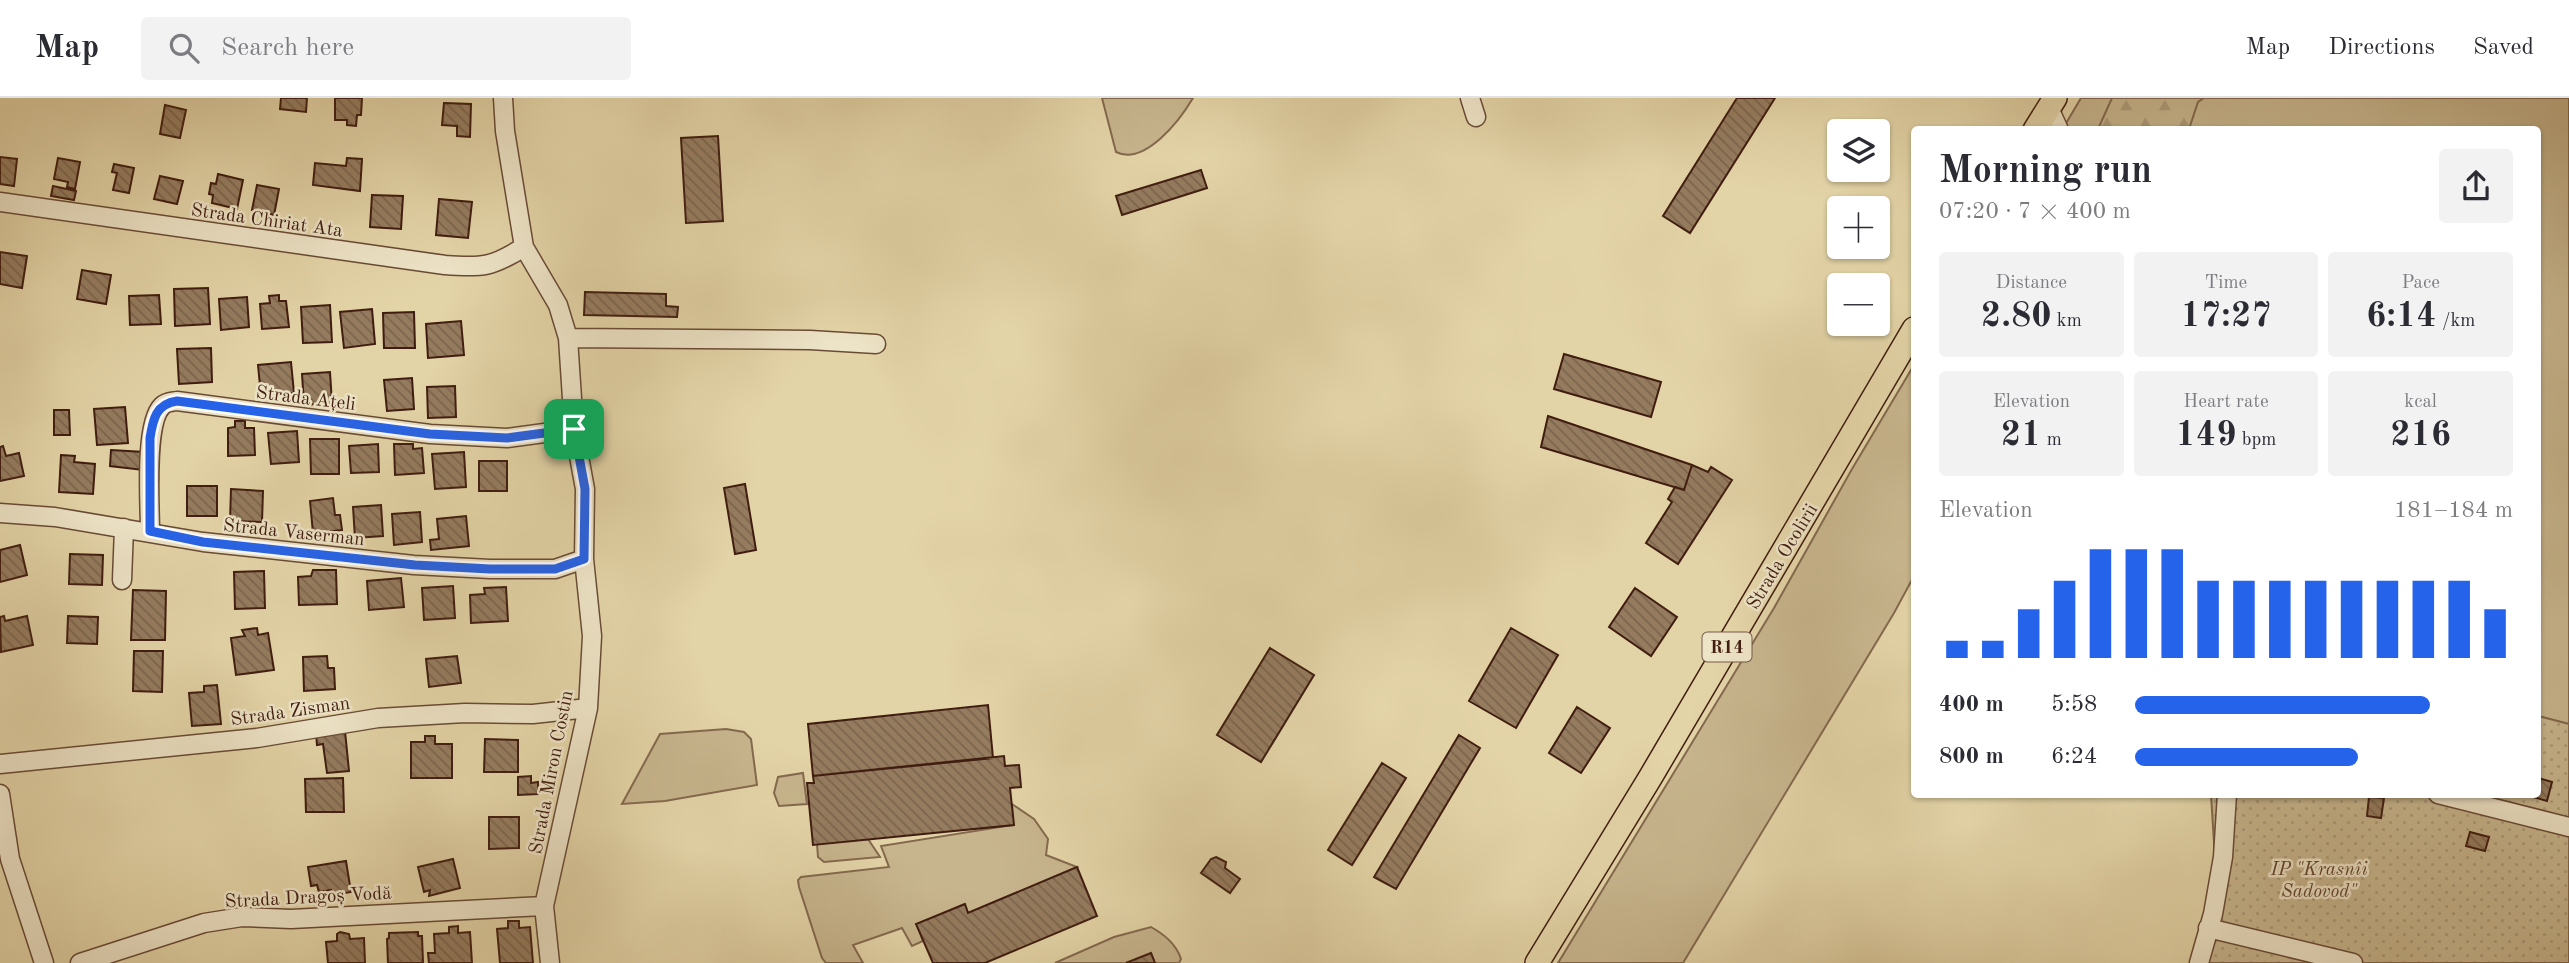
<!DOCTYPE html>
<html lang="en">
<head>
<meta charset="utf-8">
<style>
  :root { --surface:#fff; --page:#f2f2f3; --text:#2b2b33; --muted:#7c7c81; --line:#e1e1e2; --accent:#2563eb }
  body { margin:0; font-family:"Old Standard TT",serif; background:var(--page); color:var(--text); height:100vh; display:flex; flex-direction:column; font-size:26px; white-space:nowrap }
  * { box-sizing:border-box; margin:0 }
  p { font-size:23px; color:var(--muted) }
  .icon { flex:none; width:38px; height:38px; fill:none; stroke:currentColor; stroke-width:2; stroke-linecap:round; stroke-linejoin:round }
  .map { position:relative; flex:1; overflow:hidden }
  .drawer { position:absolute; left:1911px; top:28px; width:630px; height:672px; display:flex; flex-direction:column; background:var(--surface); border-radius:7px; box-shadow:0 2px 5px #0004 }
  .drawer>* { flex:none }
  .tools { position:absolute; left:1827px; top:21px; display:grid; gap:14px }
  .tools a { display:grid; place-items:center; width:63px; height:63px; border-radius:7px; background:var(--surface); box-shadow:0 2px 5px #0004; font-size:35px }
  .pin { position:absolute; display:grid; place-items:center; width:60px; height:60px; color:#fff; margin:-30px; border-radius:14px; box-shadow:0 4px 10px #0006 }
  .round { display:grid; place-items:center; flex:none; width:74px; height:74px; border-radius:7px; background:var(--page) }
  .summary { display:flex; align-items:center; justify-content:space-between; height:119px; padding:0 28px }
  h1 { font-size:38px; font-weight:600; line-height:52px }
  .figures { display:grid; grid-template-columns:repeat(3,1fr); gap:10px; height:119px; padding:7px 28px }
  .figures div { display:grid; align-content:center; border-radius:7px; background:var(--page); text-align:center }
  .figures b { font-size:35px; font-weight:600 }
  .figures small { font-size:19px; font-weight:400 }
  .figures p { font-size:19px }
  .chart { height:196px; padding:14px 28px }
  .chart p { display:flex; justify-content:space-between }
  .chart svg { width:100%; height:126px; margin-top:7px; stroke:var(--accent); stroke-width:6 }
  ul { padding:0 28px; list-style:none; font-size:23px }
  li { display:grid; grid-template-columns:112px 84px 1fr; align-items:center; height:52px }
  li i { height:18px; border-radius:9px; background:var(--accent) }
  header { display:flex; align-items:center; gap:42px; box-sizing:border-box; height:98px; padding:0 35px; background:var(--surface); border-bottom:2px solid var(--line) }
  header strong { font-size:33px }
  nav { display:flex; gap:38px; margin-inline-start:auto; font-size:24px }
  .search { width:490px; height:63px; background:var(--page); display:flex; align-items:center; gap:18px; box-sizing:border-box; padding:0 24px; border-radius:7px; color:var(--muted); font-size:26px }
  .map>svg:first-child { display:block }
  .grass { fill:#c7b58d; stroke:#84694e; stroke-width:2 }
  .forest { fill:url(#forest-firs); stroke:#84694e; stroke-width:2 }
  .garden { fill:url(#garden-dots); stroke:#84694e; stroke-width:2 }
  .building { fill:url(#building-back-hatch); stroke:#401d10; stroke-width:2 }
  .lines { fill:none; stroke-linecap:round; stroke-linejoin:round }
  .minor-casing { stroke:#694b36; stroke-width:21 }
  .major-casing { stroke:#401d10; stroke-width:26 }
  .minor { stroke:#ede3c6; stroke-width:18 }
  .major { stroke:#e3d4a7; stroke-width:23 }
  .route-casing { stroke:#fff; stroke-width:14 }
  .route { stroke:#2563eb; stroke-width:9 }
  .labels { text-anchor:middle; stroke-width:5; stroke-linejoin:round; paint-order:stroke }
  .shield { fill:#ede3c6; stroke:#745847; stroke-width:2 }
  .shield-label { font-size:18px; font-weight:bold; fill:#401d10 }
  .street-label { font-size:19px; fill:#401d10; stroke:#ede3c6 }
  .park-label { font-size:19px; font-style:italic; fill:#62432f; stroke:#ede3c6 }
</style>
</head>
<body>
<header>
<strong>Map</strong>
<div class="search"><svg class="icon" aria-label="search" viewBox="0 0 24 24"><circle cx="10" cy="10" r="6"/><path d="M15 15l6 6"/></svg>Search here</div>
<nav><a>Map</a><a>Directions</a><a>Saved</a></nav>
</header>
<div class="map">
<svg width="2569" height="865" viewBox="0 0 2569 865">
  <defs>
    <pattern id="forest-firs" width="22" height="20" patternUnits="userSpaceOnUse" patternTransform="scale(1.75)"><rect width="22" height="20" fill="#c7b58d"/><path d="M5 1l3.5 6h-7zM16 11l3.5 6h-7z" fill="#ac9b79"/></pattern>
    <pattern id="garden-dots" width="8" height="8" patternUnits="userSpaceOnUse" patternTransform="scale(1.75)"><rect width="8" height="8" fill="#c7b58d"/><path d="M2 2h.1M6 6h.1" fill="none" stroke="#ac9b79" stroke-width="1.8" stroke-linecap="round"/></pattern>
    <pattern id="building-back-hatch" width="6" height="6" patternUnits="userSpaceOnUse" patternTransform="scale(1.75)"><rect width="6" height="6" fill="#957c5f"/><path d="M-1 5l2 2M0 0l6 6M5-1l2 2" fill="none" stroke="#7b654d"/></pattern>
  </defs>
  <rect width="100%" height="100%" fill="#e3d4a7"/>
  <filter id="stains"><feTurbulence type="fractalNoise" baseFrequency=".00286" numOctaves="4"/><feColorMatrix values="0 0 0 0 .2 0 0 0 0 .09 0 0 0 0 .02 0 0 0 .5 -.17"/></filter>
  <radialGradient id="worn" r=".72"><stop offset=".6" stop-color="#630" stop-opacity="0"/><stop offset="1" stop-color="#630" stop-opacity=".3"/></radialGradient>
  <path class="grass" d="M1102,0H1193C1180,22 1145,68 1116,54Z
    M2081,0H2569V626L2538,618V32H2062Z
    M1914,267V478L1894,515L1683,865H1558L1774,510L1852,371Z
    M726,631L744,634L751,641L757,687L665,703L622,706L660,636Z
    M803,675L807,706L779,708L774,695L778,679Z
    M1012,706L1034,721L1048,741L1046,757L1077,769L968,815L964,806L917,826L923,843L912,848L902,830L853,847L863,865H826L822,860L799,789L798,782L801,779L889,769L881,748L1013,727Z
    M868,741L880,759L824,764L818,759L817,746Z
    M1151,829C1165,837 1176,846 1181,861L1179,865H1155L1151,855L1126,865H1055L1114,839Z"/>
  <path class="forest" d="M2112,0H2204L2198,4L2189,31H2098Z"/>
  <path class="garden" d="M2538,618L2569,626V865H2195L2216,776L2211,697L2538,696Z"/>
  <path class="building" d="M281,0H307L306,14L280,11Z
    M335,0H362L361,17H357L356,28L347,27V22H335Z
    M1737,0H1775L1690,135L1663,118Z
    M444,5L471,6L470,39L457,38V28L442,27Z
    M165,7L186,12L180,40L160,36Z
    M718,38L723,123L686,125L681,40Z
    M0,59L17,61L14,88L0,86Z
    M58,60L80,64L75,91L67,89L68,84L54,81Z
    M347,60L362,61L360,93L313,87L315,65L346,68Z
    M114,66L134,70L129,95L113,92L117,75L112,74Z
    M1201,72L1207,90L1122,117L1116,98Z
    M218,76L243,82L237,111L212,105L213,97L209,96L211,85L216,86Z
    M160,78L183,83L177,106L154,101Z
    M257,87L279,91L274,117L252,112Z
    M53,88L76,93L74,102L51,98Z
    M372,97L403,98L401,131L370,129Z
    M439,101L472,104L468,140L436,137Z
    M0,154L27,158L22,190L0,186Z
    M82,172L111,177L106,206L77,201Z
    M208,190L210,226L175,228L174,191Z
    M585,194L666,196V208L678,209L677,219L584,217Z
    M159,197L161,226L130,227L129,198Z
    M279,197V203H286L289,229L262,231L260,206L270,205L269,198Z
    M247,199L249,229L221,232L219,201Z
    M330,207L332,244L303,245L301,209Z
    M372,211L375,246L344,250L340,214Z
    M414,214L415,250H384L383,215Z
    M461,223L464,257L428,260L426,226Z
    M211,250L212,284L179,286L177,251Z
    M1564,256L1661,284L1651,319L1554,291Z
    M291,264L294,295L261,298L258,267Z
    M330,274L332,305L304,307L302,276Z
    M412,280L414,311L387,313L384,282Z
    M455,288L456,319L428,320L427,289Z
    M125,309L128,345L97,347L94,311Z
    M54,312H69L70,337H54Z
    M1548,318L1692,367L1684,392L1541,349Z
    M235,323H245V330H254L255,357L228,358V330L235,329Z
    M297,333L299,364L271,366L268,335Z
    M310,341H339V376H311Z
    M378,346L379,374L351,375L349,348Z
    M394,346H413V351L422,350L424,375L395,377Z
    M3,348L6,358L19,355L24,378L0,383V349Z
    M111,352L144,354L143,372L110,368Z
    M464,354L466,389L435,391L432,356Z
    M61,357L75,358L74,364L95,366L93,396L59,394Z
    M479,363H507V393H479Z
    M1692,367L1708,374L1711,369L1732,382L1678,466L1646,445L1672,404L1668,401L1675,389L1684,392Z
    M745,386L756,452L735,456L724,390Z
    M187,388H217V418H187Z
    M231,391L263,393L262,424L230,423Z
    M333,400L335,417H340L342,432L313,435L310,403Z
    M381,407L383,438L355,440L353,409Z
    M420,414L422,444L394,447L392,416Z
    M466,418L469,448L431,452L430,442L439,441L437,421Z
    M20,447L27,477L0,484V452Z
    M70,456L103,457L102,487L69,486Z
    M313,472H336L337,506L299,507L298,479L311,478Z
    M264,473L265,510L235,511L234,474Z
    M401,480L404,509L369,512L367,483Z
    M453,488L455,520L424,522L422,490Z
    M506,489L508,523L471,525L470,497L485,496L484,490Z
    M1635,490L1677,519L1651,558L1609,529Z
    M133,492L166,493L165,542H131Z
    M4,518L5,523L27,518L33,547L1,554L0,519Z
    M68,518L98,519L97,546L67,545Z
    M257,530L258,537L268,535L274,572L236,577L231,540L245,538L242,532Z
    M1511,530L1558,557L1516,630L1469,603Z
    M1270,550L1314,577L1261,664L1217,637Z
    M134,553H163L162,594L133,593Z
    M327,558L328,570H334L335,591L304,593L303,559Z
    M457,558L461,585L429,589L426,561Z
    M217,587L221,626L192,628L189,595L204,594V588Z
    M988,607L993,660L813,678L808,626Z
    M1577,609L1610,630L1581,675L1549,655Z
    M345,633L349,673L327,675L323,646L317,647L316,636Z
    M1459,637L1480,650L1396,791L1374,779Z
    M425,638H435V646H452V680H411V644H425Z
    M485,641L518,642V674H484Z
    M1004,658L1005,668L1019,667L1021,689L1010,690L1014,727L813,747L807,685H814L813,678Z
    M1382,665L1406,680L1352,767L1328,752Z
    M531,678V685L538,684V696L518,697V679Z
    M343,680L344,714H306L305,681Z
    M2538,680L2552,684L2547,703L2533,699L2534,696H2538Z
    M2369,699L2384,700L2381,720L2367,718Z
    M489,719H519V750L489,751Z
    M2470,734L2489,739L2485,753L2466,748Z
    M1216,759L1226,764L1225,770L1240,781L1230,795L1201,775L1211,761Z
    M453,761L460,790L429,798L430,792L424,794L418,769Z
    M346,763L351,794L332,797L331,792L319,794L317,787L311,788L308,769Z
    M1077,769L1097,818L985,865H933L916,826L965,806L968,815Z
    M508,823H519V830L530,829L533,865H500L497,831L508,830Z
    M458,828V835L470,834L472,865H429L428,855H435L434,836L449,835V829Z
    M340,834L349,836L350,841L364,840L365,865H328L326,844L337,843V836Z
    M418,834V838H422L423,865H388L387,841L389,840V835Z
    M1151,855L1155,865H1126Z"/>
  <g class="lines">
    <g class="minor-casing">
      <path id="minor" d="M503,0L505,33L524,149L558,207L568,240L574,331L585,391L584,461L592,538L588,610L544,808L550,865
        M1470,0L1476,19
        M2049,10L2059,32
        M0,104L445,167C483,170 492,169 524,149
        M568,240L810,242L876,246
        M0,415L55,419L203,444L414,467L490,471H555L584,461
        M150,433C150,407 144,326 162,308C166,304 171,304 177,303L430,336L507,340L574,331
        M122,482L124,430
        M0,666L257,640L378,620L465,615L533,616L588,610
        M0,696L10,761L44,865
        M2438,696L2569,729
        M2208,830L2353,865
        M80,865L204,825L242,819L291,821L544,808
        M2199,865L2213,816L2223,759L2227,696"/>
    </g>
    <g class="major-casing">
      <path id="major" d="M2035,32L2055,0
        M1537,865L1650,680L1914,231"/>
    </g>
    <use href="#minor" class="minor"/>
    <use href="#major" class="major"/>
  </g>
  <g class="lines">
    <g class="route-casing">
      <path id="route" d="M177,303L430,336L507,340L574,331L585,391L584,461L555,471H490L415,467L203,444L150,433V340C153,321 156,306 177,303Z"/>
    </g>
    <use href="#route" class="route"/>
  </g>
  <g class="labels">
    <rect class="shield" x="1702.5" y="534.5" width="49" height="29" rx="5"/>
    <g class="shield-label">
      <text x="1727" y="555">R14</text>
    </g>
    <g class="street-label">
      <text transform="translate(267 121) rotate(8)" y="7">Strada Chiriat Ata</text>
      <text transform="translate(306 299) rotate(7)" y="7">Strada Ațeli</text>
      <text transform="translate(294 433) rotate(6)" y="7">Strada Vaserman</text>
      <text transform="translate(1781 458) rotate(-59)" y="7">Strada Ocolirii</text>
      <text transform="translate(290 612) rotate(-8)" y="7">Strada Zisman</text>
      <text transform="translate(550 674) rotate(-79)" y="7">Strada Miron Costin</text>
      <text transform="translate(308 798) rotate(-3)" y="7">Strada Dragoș Vodă</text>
    </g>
    <g class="park-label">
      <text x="2319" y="777">IP "Krasnîi<tspan x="2319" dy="22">Sadovod"</tspan></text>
    </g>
  </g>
  <rect width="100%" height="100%" filter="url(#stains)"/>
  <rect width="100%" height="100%" fill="url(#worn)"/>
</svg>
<div class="tools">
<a><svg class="icon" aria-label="layers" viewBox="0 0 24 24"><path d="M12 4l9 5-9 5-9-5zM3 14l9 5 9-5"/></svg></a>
<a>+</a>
<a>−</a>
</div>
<div class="pin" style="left:574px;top:331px;background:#1e9e55"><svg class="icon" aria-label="arrive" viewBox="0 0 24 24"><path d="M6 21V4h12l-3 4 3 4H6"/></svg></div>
<section class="drawer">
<div class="summary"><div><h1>Morning run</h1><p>07:20 · 7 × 400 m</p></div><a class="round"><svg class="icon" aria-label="share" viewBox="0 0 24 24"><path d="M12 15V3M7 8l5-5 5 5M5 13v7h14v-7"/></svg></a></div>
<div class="figures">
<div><p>Distance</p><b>2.80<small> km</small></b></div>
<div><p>Time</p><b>17:27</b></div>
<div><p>Pace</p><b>6:14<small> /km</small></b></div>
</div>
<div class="figures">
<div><p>Elevation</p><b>21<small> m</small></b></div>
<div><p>Heart rate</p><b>149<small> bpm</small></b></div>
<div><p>kcal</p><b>216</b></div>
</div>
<div class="chart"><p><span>Elevation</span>181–184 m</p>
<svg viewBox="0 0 160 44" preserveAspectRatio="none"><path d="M5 44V38M15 44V38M25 44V27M35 44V17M45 44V6M55 44V6M65 44V6M75 44V17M85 44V17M95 44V17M105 44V17M115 44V17M125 44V17M135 44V17M145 44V17M155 44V27"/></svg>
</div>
<ul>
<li><b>400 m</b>5:58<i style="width:78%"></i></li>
<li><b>800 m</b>6:24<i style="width:59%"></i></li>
</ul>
</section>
</div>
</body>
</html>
